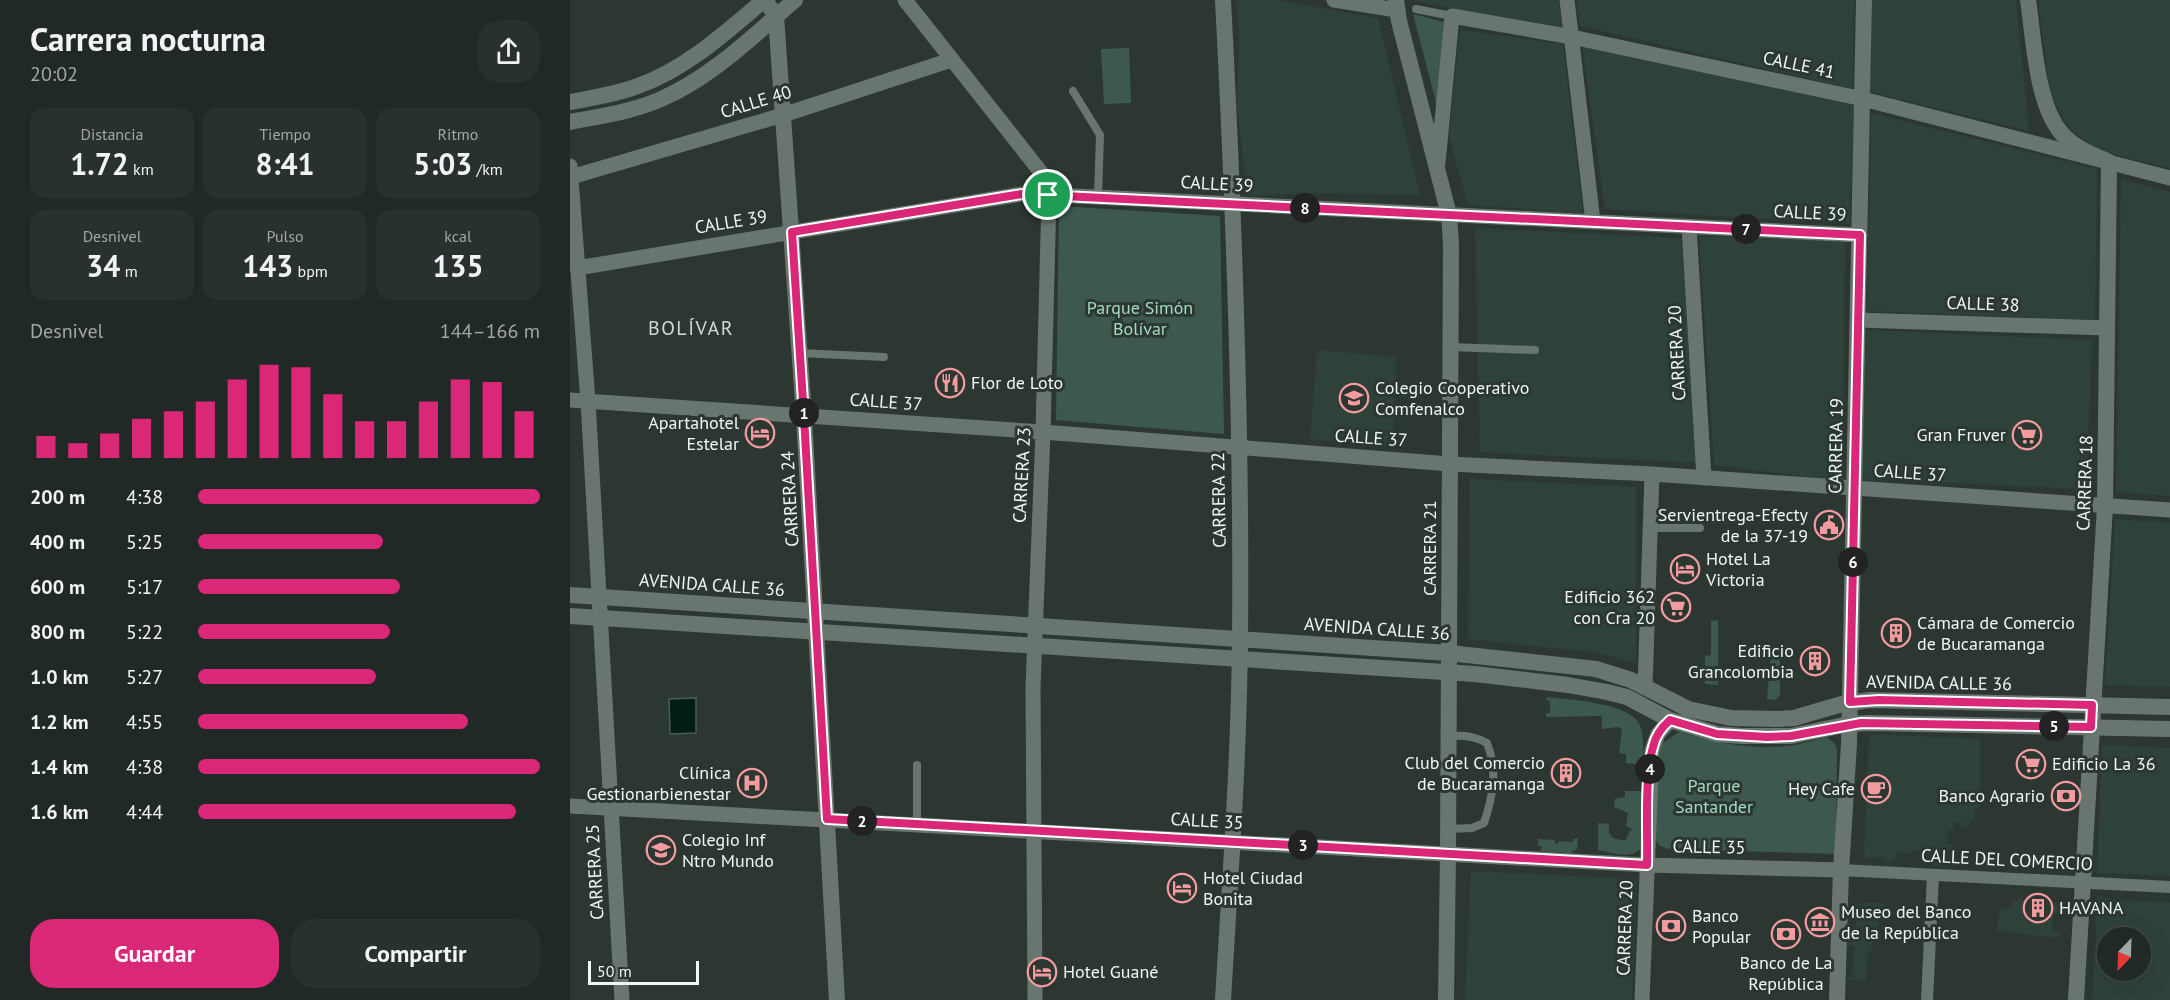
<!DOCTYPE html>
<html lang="es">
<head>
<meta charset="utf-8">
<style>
  :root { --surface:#212926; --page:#29312e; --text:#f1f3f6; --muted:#a2a6a7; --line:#3e4543; --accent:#db2777 }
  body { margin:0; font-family:"PT Sans",sans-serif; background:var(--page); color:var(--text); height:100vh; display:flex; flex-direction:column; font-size:22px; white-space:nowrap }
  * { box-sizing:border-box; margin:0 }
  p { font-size:20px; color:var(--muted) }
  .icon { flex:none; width:33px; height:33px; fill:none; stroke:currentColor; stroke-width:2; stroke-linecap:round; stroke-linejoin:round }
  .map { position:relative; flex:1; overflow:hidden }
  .side { display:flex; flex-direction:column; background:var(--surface); width:570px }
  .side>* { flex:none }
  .needle { width:39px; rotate:203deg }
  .fabs { position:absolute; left:1527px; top:927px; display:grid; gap:12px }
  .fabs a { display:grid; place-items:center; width:54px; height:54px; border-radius:50%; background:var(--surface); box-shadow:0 6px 24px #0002,0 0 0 2px var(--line); font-size:30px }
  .scale { position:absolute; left:18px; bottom:15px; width:111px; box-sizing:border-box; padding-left:6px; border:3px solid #eff7f3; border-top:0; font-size:16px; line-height:21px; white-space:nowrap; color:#eff7f3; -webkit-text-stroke:4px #2c3732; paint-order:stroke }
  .pin { position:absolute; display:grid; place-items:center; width:51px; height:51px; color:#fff; margin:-26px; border:3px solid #fff; border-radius:50%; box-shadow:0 2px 6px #0007 }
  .km { position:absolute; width:30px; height:30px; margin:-15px; border-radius:50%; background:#222; color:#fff; font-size:16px; line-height:30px; text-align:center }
  .round { display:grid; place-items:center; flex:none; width:63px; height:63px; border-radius:24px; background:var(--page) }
  .overview { display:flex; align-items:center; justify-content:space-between; height:102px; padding:0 30px }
  h1 { font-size:33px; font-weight:800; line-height:45px }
  .metrics { display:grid; grid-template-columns:repeat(3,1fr); gap:9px; height:102px; padding:6px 30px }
  .metrics div { display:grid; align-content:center; border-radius:15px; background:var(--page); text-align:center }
  .metrics b { font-size:30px; font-weight:800 }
  .metrics small { font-size:16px; font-weight:400 }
  .metrics p { font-size:16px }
  .chart { height:168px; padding:12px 30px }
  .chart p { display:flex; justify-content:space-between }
  .chart svg { width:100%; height:108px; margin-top:6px; stroke:var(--accent); stroke-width:6 }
  .button { display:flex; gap:12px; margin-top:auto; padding:12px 30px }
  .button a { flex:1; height:69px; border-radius:24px; background:var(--accent); color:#fff; font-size:24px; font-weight:800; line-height:69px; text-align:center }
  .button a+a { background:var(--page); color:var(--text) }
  ul { padding:0 30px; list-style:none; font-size:20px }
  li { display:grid; grid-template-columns:96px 72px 1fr; align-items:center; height:45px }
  li i { height:15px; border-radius:8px; background:var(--accent) }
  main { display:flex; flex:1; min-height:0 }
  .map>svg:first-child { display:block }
  .built { fill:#2f4239; fill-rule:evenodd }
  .green { fill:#3d594d }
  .water { fill:#021d13; stroke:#495e56; stroke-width:1.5 }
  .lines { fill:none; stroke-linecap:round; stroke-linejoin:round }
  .service { stroke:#697670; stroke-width:8 }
  .pedestrian { stroke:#697670; stroke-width:12 }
  .minor { stroke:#697670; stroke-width:15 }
  .tertiary { stroke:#697670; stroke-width:16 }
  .secondary { stroke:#697670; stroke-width:16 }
  .route-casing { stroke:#fff; stroke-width:12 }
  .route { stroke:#db2777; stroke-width:8 }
  .labels { text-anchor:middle; stroke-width:6; stroke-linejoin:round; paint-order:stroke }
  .street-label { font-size:18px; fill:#eff7f3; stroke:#2c3732 }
  .park-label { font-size:18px; fill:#a1dcc2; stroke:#2c3732 }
  .poi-label { font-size:18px; fill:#eff7f3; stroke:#2c3732; text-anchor:start }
  .neighbourhood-label { font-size:20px; letter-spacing:1.5px; fill:#cddbd4; stroke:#2c3732 }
</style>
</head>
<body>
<main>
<section class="side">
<div class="overview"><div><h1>Carrera nocturna</h1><p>20:02</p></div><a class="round"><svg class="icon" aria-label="share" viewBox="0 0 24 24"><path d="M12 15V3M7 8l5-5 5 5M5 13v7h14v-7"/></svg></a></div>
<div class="metrics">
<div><p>Distancia</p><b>1.72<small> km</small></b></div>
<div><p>Tiempo</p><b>8:41</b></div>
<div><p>Ritmo</p><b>5:03<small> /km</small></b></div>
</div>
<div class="metrics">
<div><p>Desnivel</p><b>34<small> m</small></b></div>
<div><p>Pulso</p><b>143<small> bpm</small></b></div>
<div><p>kcal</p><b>135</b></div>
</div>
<div class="chart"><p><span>Desnivel</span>144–166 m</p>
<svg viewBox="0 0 160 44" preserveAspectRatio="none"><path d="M5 44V35M15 44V38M25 44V34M35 44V28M45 44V25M55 44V21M65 44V12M75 44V6M85 44V7M95 44V18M105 44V29M115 44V29M125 44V21M135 44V12M145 44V13M155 44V25"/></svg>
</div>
<ul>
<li><b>200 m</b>4:38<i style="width:100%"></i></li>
<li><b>400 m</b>5:25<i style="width:54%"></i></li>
<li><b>600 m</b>5:17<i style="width:59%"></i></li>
<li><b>800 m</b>5:22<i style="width:56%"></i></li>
<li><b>1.0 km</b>5:27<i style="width:52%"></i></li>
<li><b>1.2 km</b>4:55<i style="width:79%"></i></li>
<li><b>1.4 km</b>4:38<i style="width:100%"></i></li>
<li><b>1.6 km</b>4:44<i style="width:93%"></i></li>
</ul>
<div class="button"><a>Guardar</a><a>Compartir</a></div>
</section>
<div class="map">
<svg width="1600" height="1000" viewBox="0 0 1600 1000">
  <rect width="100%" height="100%" fill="#2c3732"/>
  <path class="built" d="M666,0H706L808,18L850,195L752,193L677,196L667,105L669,32Z
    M989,0L992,29L845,1V0Z
    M1007,0H1284L1283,89L1010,26Z
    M1302,0H1446L1459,131L1301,92Z
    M1468,0H1600V168L1539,153L1518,144L1496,124L1480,93Z
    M890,30L993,44L1013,213L898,205L879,137Z
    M1012,45L1284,105L1280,224L1035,209Z
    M1301,113L1527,169L1525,320L1297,311Z
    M1551,179L1600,192V496L1546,492Z
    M905,228L1111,238L1128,463L910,452Z
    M1129,236L1275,241L1273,481L1144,465Z
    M1296,330L1522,340L1516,489L1290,479Z
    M747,350L826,357L823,446L740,439Z
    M900,479L1066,487V664L1030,653L898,639Z
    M1545,519L1600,523V687L1535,685Z
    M1299,734L1410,739V807L1405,808V821H1400L1399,828H1391V822H1383V830H1378L1377,844H1382V851L1376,852V867L1360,866V851L1342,850L1341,854L1327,852L1325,859L1322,861H1316L1313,857L1294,858Z
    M1532,745L1600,748V876L1527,873Z
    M901,871L1067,879L1062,1000H895Z
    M1528,898L1600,903V1000H1522ZM1538,938H1570V970H1538Z
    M1448,899L1495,904V913H1483L1482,932L1490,931V938L1427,931L1430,908L1441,909L1442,901L1448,902Z
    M1288,903H1314L1313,912H1309L1308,931L1303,932L1301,951H1298L1296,981L1275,980L1276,978L1282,977L1284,946H1276V942H1284Z"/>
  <path class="green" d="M843,14L874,22L868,110Z
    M559,48L561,103L534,104L531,49Z
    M489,206L650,216L654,434L486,420Z
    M1148,620V685L1135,684V656L1141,655V621Z
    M1201,652H1210V694L1206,700L1197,699Z
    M977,697C1000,700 1064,702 1071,728C1074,739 1073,754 1074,765L1056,763V754L1049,753L1052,729L1048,727L1032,729V716L976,717V713H980V701L976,700Z
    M1109,732C1144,742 1180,750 1216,746C1230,745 1244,740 1257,737L1265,744L1267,749L1266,854L1099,849L1090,846L1085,840L1088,751L1093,743Z
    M1055,791H1071L1074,846C1058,861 1047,853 1028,850V823L1039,824V833L1043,838L1055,841L1060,831L1064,830L1056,826L1058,813L1044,807L1045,799L1055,797Z
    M1008,838L1007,849L1000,853L970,851L972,846H968V839L985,840V843L988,844V841L1003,842V839Z"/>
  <path class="water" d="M126,698V733L100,734L99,699Z"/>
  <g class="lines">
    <path class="service" d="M846,9L882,16
      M503,91L530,135L528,197
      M880,347L965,350
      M230,353L314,357
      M1080,528H1130
      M347,824V765
      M878,829L902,828L914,823C923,796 928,770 917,743C904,736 893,734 879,737"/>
    <path class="pedestrian" d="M1271,870L1600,887
      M1357,1000L1363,875"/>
    <path class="minor" d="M335,0L466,166L473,175L479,195L473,432L463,687L465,1000
      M764,0L827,10
      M997,0L1023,222
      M868,163L882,16L1002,37L1293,99L1600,178
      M0,166L18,401L52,1000
      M1,177L213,115L381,60
      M1119,227L1134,478
      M7,268L452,194H465L1290,235
      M1288,320L1537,328
      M0,400L473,432L880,464L1082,474L1600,510
      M1075,688L1082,474
      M0,806L1077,865L1271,870
      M1072,1000L1082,750L1088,734L1100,720"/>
    <path class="tertiary" d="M195,0L206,16L234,417L267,1000
      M826,0L829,21L879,215L881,244L878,854L876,1000
      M1458,0C1464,39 1466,109 1495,137C1507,149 1524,155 1539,162L1535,506L1506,1000
      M653,1000C660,880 669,759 670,638C672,426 664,212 653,0
      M1267,1000L1271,870L1279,744L1294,0"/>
    <path class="secondary" d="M0,102C23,98 46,94 68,86C116,69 155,33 194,0
      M0,122C30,116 61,112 89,100C141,78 183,36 225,0
      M0,595L879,653L1026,669L1061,680L1118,709L1161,718L1208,719L1224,718L1272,704L1300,700L1600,707
      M0,616L905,674L998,685L1037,692L1057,697L1100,720L1147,734L1172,736H1221L1279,724L1299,723L1600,729"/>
  </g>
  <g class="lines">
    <g class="route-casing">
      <path id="route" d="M452,194L1290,235L1280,702L1309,700L1522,705L1521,727L1291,723L1221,736L1197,737L1147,734L1100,720C1092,727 1085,737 1083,747C1074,778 1078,832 1077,865L257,819L234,417L222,232Z"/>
    </g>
    <use href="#route" class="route"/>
  </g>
  <defs>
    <g id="restaurant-ring" transform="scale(1.5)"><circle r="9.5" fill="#2c3732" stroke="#f49b9f" stroke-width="1.5"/><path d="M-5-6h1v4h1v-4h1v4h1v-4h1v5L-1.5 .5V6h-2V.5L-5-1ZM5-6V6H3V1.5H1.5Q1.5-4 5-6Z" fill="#f49b9f"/></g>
    <g id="school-ring" transform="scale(1.5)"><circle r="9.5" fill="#2c3732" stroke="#f49b9f" stroke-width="1.5"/><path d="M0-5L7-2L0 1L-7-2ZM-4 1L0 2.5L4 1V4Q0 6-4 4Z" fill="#f49b9f"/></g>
    <g id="hotel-ring" transform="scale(1.5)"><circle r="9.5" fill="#2c3732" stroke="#f49b9f" stroke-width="1.5"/><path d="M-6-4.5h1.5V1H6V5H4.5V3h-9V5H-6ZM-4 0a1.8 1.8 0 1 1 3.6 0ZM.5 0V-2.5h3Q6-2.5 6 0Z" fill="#f49b9f"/></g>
    <g id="supermarket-ring" transform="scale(1.5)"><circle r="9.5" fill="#2c3732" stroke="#f49b9f" stroke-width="1.5"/><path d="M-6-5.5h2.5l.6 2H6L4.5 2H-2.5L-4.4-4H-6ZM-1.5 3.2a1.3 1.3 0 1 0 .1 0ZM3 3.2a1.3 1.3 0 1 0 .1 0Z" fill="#f49b9f"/></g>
    <g id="civic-ring" transform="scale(1.5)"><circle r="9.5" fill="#2c3732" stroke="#f49b9f" stroke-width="1.5"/><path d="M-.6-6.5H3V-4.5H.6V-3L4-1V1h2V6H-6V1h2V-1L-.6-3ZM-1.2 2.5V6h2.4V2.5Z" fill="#f49b9f"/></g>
    <g id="building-ring" transform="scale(1.5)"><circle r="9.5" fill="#2c3732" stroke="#f49b9f" stroke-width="1.5"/><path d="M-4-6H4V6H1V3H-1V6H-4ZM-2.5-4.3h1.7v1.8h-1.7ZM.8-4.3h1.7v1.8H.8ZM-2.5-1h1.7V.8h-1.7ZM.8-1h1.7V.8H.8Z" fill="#f49b9f"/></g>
    <g id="hospital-ring" transform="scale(1.5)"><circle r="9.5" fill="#2c3732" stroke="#f49b9f" stroke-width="1.5"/><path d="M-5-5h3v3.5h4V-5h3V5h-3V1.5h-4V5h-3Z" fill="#f49b9f"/></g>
    <g id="cafe-ring" transform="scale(1.5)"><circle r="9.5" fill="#2c3732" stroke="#f49b9f" stroke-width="1.5"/><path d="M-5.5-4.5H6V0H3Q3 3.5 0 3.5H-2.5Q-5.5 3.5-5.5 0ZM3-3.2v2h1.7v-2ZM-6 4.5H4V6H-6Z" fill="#f49b9f"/></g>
    <g id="bank-ring" transform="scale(1.5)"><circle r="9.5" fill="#2c3732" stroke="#f49b9f" stroke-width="1.5"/><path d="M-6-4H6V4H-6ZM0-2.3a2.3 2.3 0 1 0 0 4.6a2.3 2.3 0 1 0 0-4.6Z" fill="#f49b9f"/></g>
    <g id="museum-ring" transform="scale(1.5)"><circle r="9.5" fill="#2c3732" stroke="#f49b9f" stroke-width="1.5"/><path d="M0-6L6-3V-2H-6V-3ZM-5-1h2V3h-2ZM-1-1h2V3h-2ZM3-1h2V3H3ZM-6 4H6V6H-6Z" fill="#f49b9f"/></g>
  </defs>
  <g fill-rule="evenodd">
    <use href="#restaurant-ring" x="380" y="383"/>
    <use href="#school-ring" x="784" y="398"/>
    <use href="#hotel-ring" x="190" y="433"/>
    <use href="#supermarket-ring" x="1457" y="435"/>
    <use href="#civic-ring" x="1259" y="525"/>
    <use href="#hotel-ring" x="1115" y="569"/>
    <use href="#supermarket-ring" x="1106" y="607"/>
    <use href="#building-ring" x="1326" y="633"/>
    <use href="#building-ring" x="1245" y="661"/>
    <use href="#supermarket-ring" x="1461" y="764"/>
    <use href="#building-ring" x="996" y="773"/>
    <use href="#hospital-ring" x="182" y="783"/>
    <use href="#cafe-ring" x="1306" y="789"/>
    <use href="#bank-ring" x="1496" y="796"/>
    <use href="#school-ring" x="91" y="850"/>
    <use href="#hotel-ring" x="612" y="888"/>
    <use href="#building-ring" x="1468" y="908"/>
    <use href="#museum-ring" x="1250" y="922"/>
    <use href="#bank-ring" x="1101" y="926"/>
    <use href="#bank-ring" x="1216" y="934"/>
    <use href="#hotel-ring" x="472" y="972"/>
  </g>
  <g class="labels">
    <g class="street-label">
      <text transform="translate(1229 65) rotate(12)" y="6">CALLE 41</text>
      <text transform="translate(186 102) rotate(-17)" y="6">CALLE 40</text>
      <text transform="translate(647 184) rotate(3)" y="6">CALLE 39</text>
      <text transform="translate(1240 213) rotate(3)" y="6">CALLE 39</text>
      <text transform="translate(161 222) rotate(-9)" y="6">CALLE 39</text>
      <text transform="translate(1413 304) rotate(2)" y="6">CALLE 38</text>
      <text transform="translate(1107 353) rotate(-93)" y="6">CARRERA 20</text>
      <text transform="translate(316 402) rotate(4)" y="6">CALLE 37</text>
      <text transform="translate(801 438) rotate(4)" y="6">CALLE 37</text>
      <text transform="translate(1266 446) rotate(-89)" y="6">CARRERA 19</text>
      <text transform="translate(1340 473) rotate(4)" y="6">CALLE 37</text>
      <text transform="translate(452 475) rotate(-87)" y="6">CARRERA 23</text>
      <text transform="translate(1515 483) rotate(-88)" y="6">CARRERA 18</text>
      <text transform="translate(220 499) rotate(-93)" y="6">CARRERA 24</text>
      <text transform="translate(649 500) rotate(-91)" y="6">CARRERA 22</text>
      <text transform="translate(860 548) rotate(-90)" y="6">CARRERA 21</text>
      <text transform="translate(142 585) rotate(4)" y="6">AVENIDA CALLE 36</text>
      <text transform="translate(807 629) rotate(4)" y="6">AVENIDA CALLE 36</text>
      <text transform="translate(1369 683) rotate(1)" y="6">AVENIDA CALLE 36</text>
      <text transform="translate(637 821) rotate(3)" y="6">CALLE 35</text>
      <text transform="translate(1139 847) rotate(1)" y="6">CALLE 35</text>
      <text transform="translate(1437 860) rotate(3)" y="6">CALLE DEL COMERCIO</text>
      <text transform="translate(25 872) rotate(-93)" y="6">CARRERA 25</text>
      <text transform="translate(1055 928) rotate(-88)" y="6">CARRERA 20</text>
    </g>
    <g class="park-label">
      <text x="570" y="314">Parque Simón<tspan x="570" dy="21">Bolívar</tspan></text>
      <text x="1144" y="792">Parque<tspan x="1144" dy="21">Santander</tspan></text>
    </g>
    <g class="poi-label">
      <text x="401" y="389">Flor de Loto</text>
      <text x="805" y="394">Colegio Cooperativo<tspan x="805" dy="21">Comfenalco</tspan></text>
      <text x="169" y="429" text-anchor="end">Apartahotel<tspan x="169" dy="21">Estelar</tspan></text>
      <text x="1436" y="441" text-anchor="end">Gran Fruver</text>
      <text x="1238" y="521" text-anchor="end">Servientrega-Efecty<tspan x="1238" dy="21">de la 37-19</tspan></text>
      <text x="1136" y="565">Hotel La<tspan x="1136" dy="21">Victoria</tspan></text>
      <text x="1085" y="603" text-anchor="end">Edificio 362<tspan x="1085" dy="21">con Cra 20</tspan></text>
      <text x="1347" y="629">Cámara de Comercio<tspan x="1347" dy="21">de Bucaramanga</tspan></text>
      <text x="1224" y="657" text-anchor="end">Edificio<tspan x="1224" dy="21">Grancolombia</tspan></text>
      <text x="975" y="769" text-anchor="end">Club del Comercio<tspan x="975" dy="21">de Bucaramanga</tspan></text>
      <text x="1482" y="770">Edificio La 36</text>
      <text x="161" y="779" text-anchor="end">Clínica<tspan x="161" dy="21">Gestionarbienestar</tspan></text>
      <text x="1285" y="795" text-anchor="end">Hey Cafe</text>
      <text x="1475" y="802" text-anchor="end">Banco Agrario</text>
      <text x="112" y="846">Colegio Inf<tspan x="112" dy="21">Ntro Mundo</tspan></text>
      <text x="633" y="884">Hotel Ciudad<tspan x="633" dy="21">Bonita</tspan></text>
      <text x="1489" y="914">HAVANA</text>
      <text x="1271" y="918">Museo del Banco<tspan x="1271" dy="21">de la República</tspan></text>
      <text x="1122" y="922">Banco<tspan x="1122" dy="21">Popular</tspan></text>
      <text x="1216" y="969" text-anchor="middle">Banco de La<tspan x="1216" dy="21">República</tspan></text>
      <text x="493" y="978">Hotel Guané</text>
    </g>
    <g class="neighbourhood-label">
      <text x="121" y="335">BOLÍVAR</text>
    </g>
  </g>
</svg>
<div class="fabs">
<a><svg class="needle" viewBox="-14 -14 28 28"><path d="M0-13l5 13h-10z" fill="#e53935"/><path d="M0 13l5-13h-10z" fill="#a2a6a7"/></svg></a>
</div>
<div class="scale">50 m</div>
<div class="pin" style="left:478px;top:195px;background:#1e9e55"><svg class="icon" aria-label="arrive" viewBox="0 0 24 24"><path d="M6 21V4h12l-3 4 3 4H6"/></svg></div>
<b class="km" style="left:234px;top:413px">1</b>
<b class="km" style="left:292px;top:821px">2</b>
<b class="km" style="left:733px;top:845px">3</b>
<b class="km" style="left:1080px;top:769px">4</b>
<b class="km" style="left:1484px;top:726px">5</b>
<b class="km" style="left:1283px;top:562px">6</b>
<b class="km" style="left:1176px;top:229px">7</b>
<b class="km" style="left:735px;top:208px">8</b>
</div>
</main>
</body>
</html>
